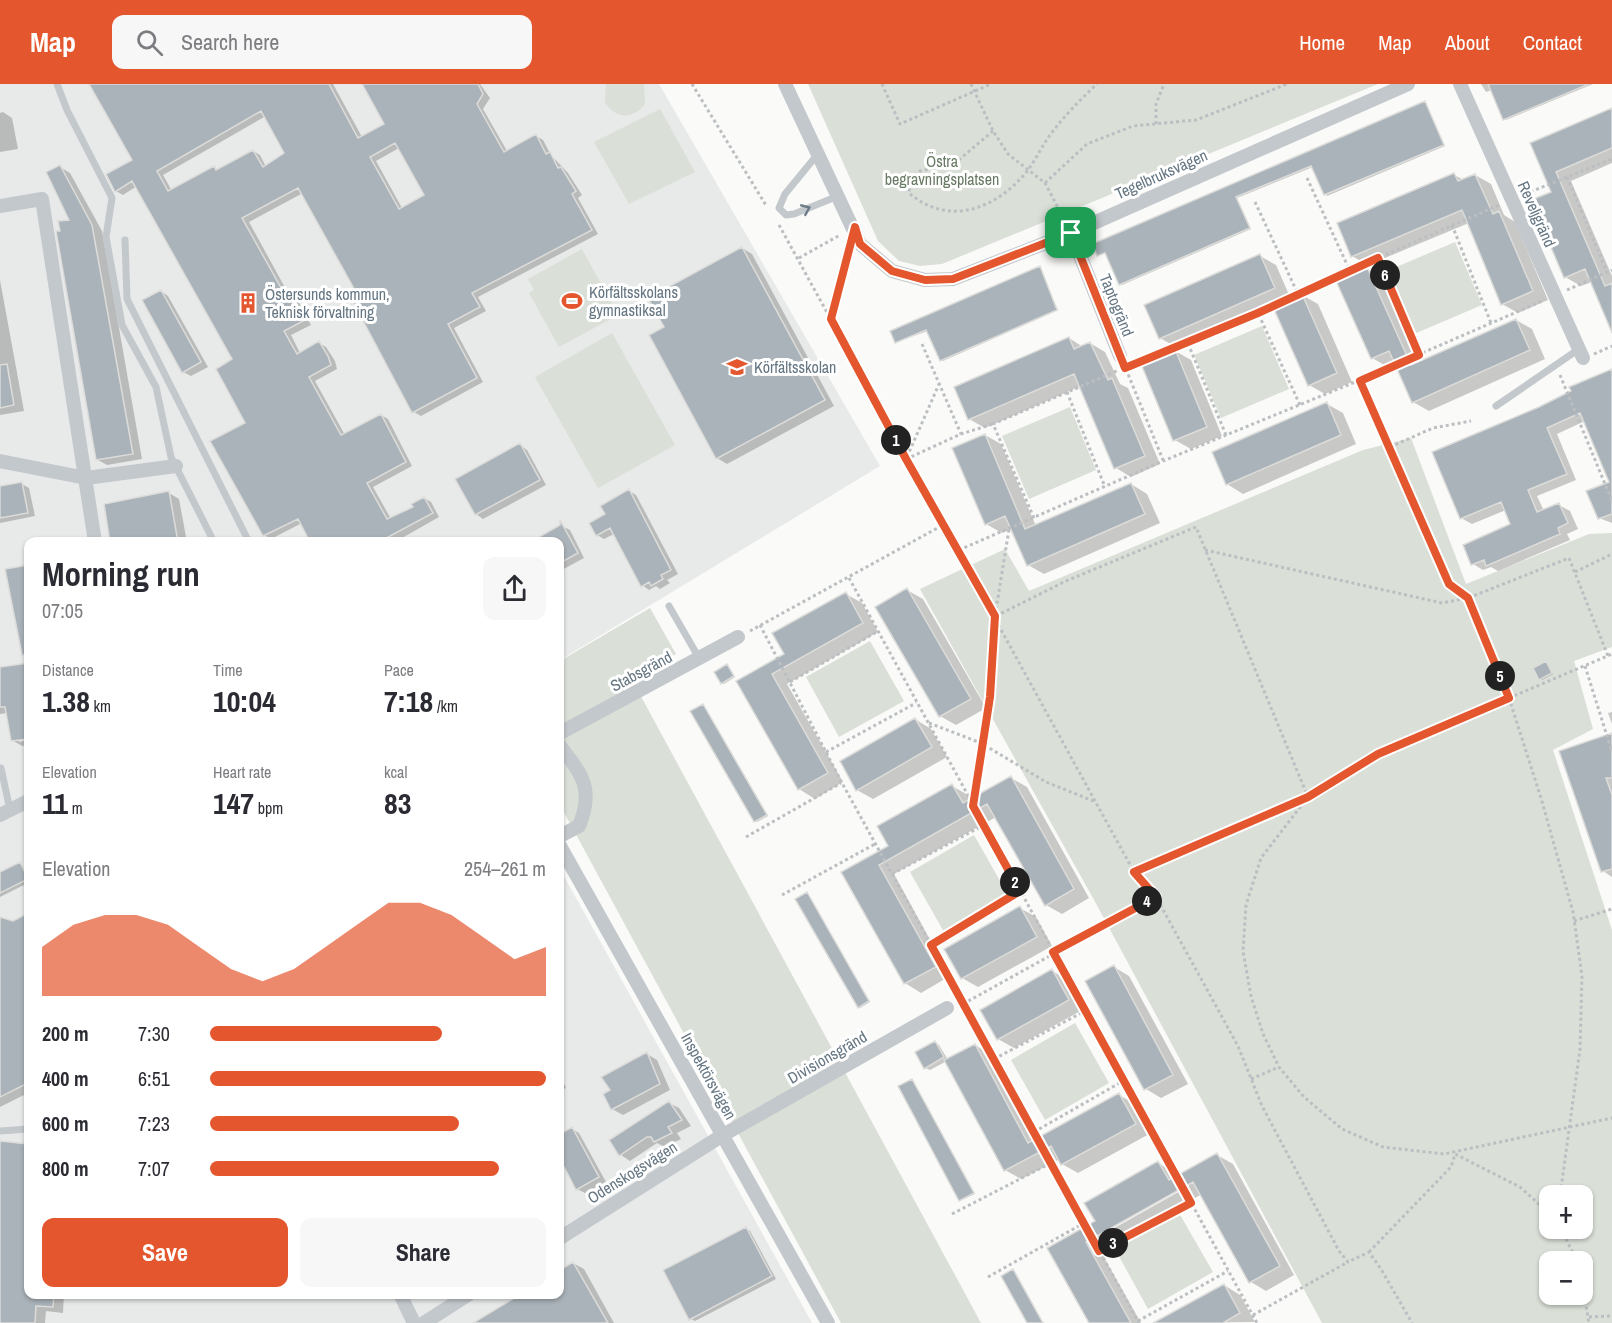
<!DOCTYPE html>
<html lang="en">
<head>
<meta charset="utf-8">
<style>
  :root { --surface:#fff; --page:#f7f7f7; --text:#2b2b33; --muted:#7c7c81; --accent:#e4572e }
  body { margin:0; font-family:"Archivo Narrow",sans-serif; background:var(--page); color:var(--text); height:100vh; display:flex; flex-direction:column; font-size:22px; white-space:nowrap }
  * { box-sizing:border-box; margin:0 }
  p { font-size:20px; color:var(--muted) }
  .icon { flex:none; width:33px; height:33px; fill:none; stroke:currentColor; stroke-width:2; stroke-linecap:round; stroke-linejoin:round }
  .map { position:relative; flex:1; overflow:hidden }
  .sheet { position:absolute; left:24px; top:453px; width:540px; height:762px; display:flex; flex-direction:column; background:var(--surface); border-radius:12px; box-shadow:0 2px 4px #0004 }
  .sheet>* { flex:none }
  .fabs { position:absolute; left:1539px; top:1101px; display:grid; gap:12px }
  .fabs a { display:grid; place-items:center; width:54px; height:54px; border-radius:12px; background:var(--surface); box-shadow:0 2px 4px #0004; font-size:30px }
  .pin { position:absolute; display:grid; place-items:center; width:51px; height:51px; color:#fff; margin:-26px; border-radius:12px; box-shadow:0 3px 9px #0006 }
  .km { position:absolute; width:30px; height:30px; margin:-15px; border-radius:50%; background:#222; color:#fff; font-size:16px; line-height:30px; text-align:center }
  .round { display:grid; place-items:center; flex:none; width:63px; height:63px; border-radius:12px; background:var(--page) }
  .headline { display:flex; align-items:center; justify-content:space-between; height:102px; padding:0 18px }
  h1 { font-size:33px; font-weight:700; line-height:45px }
  .metrics { display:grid; grid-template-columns:repeat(3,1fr); gap:9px; height:102px; padding:6px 18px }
  .metrics div { display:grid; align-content:center }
  .metrics b { font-size:30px; font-weight:700 }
  .metrics small { font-size:16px; font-weight:400 }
  .metrics p { font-size:16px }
  .chart { height:168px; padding:12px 18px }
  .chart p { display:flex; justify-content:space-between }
  .chart svg { width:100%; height:108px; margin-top:6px; fill:var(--accent); opacity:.7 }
  .button { display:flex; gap:12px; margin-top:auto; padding:12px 18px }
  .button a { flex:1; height:69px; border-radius:12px; background:var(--accent); color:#fff; font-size:24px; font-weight:700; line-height:69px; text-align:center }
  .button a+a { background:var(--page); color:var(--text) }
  ul { padding:0 18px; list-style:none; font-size:20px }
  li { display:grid; grid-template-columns:96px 72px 1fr; align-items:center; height:45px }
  li i { height:15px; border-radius:8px; background:var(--accent) }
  header { display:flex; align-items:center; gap:36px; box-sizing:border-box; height:84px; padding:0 30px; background:var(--accent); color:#fff }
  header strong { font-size:28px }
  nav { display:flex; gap:33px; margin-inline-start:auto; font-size:21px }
  .search { width:420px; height:54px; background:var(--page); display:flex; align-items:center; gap:15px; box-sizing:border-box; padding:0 21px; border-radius:12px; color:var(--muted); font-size:22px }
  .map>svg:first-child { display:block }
  .built { fill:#e8e9e9 }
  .green { fill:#dadfd7; fill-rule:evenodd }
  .shadow { fill:#0003; fill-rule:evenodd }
  .building { fill:#aab3b9; stroke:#dcdcda; stroke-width:1.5; fill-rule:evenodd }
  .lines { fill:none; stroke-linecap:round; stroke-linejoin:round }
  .path { stroke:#bbbfc2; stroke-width:3; stroke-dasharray:3 3; stroke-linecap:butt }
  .service { stroke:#c3c8cc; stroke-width:7 }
  .minor { stroke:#c3c8cc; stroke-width:14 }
  .oneway { stroke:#6a7a87 }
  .route-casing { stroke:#fff; stroke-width:12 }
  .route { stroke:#e4572e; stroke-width:8 }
  .labels { text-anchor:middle; stroke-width:6; stroke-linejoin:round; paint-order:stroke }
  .park-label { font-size:16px; fill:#687a64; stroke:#fff }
  .street-label { font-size:16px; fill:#657683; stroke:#fff }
  .poi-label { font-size:16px; fill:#657683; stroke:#fff; text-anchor:start }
</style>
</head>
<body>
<header>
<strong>Map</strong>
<div class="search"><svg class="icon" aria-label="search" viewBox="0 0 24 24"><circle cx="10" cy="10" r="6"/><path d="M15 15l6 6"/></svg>Search here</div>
<nav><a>Home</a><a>Map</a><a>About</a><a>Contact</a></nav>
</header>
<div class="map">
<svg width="1612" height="1239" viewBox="0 0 1612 1239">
  <rect width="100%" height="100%" fill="#fafaf8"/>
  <path class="built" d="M0,0H659L880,382L560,576V458H28V1210H560V785L812,1239H0Z"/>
  <path class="green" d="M606,0H644L645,20C633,36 615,35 605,18Z
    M808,0H1378L942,180L920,182L899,177L878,157Z
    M660,25L695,88L629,120L594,58Z
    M1455,158L1482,221L1414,250L1387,187Z
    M582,165L618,231L559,263L529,209L534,206L528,195Z
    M1262,242L1289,305L1221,334L1194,271Z
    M612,249L675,361L598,404L535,293Z
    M1070,323L1096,386L1029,415L1002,352Z
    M1411,354L1466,500L1589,450L1612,449V563L1574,577L1593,645L1553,666L1612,846V1239H1322L1093,814L920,505L1005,465L1029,507L1363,366ZM1550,1112H1582V1144H1550ZM1550,1178H1582V1210H1550Z
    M650,524L676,570L631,594L981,1239H841L560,721V585L565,574Z
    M870,557L904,617L839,653L806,593Z
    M974,751L1008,811L944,848L910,788Z
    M1075,939L1109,999L1045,1036L1011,976Z
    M1179,1129L1213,1188L1148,1225L1115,1165Z"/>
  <path class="shadow" d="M91,0H333L362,53L386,41L364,0H480L490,14L483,25L507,67L536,52L543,56L551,71L568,89L582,111L578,114L598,150L478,213L486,227L454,244L483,298L421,332L414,328L353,214L359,211L303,109L249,138L288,209L296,213L311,241L291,251L300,269L319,259L326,263L335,277L337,285L315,297L345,351L381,331L388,335L412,382L373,403L391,435L415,424L424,414L431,418L439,433L395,458H312L302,439L271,455L264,451L247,339L234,275L137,102L123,111L116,107L134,76ZM266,32L286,69L266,83L260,71L253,67L218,86L214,83L172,107L163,91ZM399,64L426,111L402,124L376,77Z
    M1481,0H1593L1506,36L1492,6L1486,8Z
    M1425,19L1445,62L1327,112L1313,83L1237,114L1251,145L1122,201L1107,169L1098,171Z
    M1612,25V79L1571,97L1612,192V239L1592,198L1581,202L1565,193L1553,108L1532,60Z
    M3,28L12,34L18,65L0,68V29Z
    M60,83L70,89L102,147L142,375L107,381L98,376L61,148L71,137Z
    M1454,91L1464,96L1475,91L1491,100L1504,131L1515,138L1548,216L1518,229L1502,220L1469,139L1368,181L1352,172L1338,140Z
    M742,164L752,170L834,322L727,380L717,374L666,243Z
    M1260,172L1276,181L1290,213L1176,263L1160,254Z
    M1040,184L1058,226L943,277L928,247L896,258Z
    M1367,185L1383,194L1421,279L1516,236L1532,245L1545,275L1429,327L1413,318L1396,279L1388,283L1372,274Z
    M0,196L24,327L0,331Z
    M161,207L168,212L208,283L191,292L183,288Z
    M1302,211L1318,220L1352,298L1325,310L1309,301Z
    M1069,254L1083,263L1090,259L1105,268L1120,300L1128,304L1160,380L1131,393L1116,384L1081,302L985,344L969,335Z
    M1175,267L1191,276L1222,352L1191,365L1175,356Z
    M1612,287V439L1599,434L1611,399L1585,337L1557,350L1576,396L1537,412L1544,427L1559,421L1570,427L1578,445L1567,450L1570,456L1498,487L1491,483L1483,486L1473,480L1512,441L1506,426L1472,440L1461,434L1539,325Z
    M1327,320L1343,329L1356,360L1243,410L1227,400Z
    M985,351L1001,360L1036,442L1131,400L1147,410L1160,439L1044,490L1028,481L1012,445L1002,449L986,440Z
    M520,361L527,366L546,401L483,435L476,430Z
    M22,400L29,404L35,432L0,439V404Z
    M629,407L636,411L678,490L667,496L670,499L660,505L656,502L649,506L642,501L614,450L604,455L597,451L607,431Z
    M169,409L179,415L187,458H112Z
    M562,442L570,446L584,474L560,487Z
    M28,483V557L20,552L7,486Z
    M907,506L923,515L986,624L956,641L940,632L877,523Z
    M846,510L862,519L878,548L787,600L843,698L815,715L799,705L738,598L786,570Z
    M1546,579L1553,590L1542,596L1541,595Z
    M28,581V653L19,654V658L28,656V661L22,662L12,656L7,629L0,630V585Z
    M727,582L735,593L724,600L722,599Z
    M704,622L768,732L757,738L755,737Z
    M1612,628V640L1608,629Z
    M915,635L931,645L947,673L873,715L857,706Z
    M1612,651V793L1603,787L1561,668Z
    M1011,694L1027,703L1089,814L1062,830L1046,821L996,733L894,790L950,892L921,909L905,899L843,788L890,763L952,702L968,711L971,716Z
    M20,780L28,791V799L0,813V790Z
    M807,810L870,918L860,924L859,923Z
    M1020,824L1036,833L1052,862L978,903L962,894Z
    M28,831V1009L0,1023V835L14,838Z
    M1114,883L1129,892L1188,1000L1161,1014L1146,1005Z
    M1052,887L1068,896L1084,925L1014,964L998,955Z
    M935,958L939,961L948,976L975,961L990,970L1036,1056L1119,1011L1135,1020L1151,1049L1078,1089L1062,1080L1060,1075L1021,1095L1005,1086L947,977L930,986L925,984Z
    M647,970L657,976L670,1006L623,1031L612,1025V1006Z
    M560,992L566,1004L560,1007Z
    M912,996L975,1110L962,1116L961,1115Z
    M669,1019L679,1024L691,1042L677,1049L681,1055L665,1063L657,1059L630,1077L621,1071Z
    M572,1045L579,1049L606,1098L585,1109L577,1105L560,1072V1051Z
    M0,1058L28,1061V1210H64L63,1229L46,1227L45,1239H0Z
    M1217,1071L1233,1080L1294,1191L1266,1207L1251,1198L1202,1110L1101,1168L1141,1239H1091L1049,1165L1097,1138L1158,1079L1174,1088L1177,1094ZM1188,1099L1189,1102L1109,1147V1144Z
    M745,1144L750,1147L776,1195L695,1237L691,1235Z
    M573,1179L584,1185L614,1239H475L560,1210V1188Z
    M1013,1187L1015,1188L1043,1239H1028Z
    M1224,1201L1240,1211L1255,1238L1156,1239Z"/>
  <path class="building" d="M89,0H329L358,54L384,40L362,0H478L483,10L477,20L504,68L536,50L546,70L550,68L558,84L561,83L576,107L572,110L592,146L472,209L480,223L448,240L477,294L412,329L351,214L357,210L298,104L242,134L284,209L289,207L305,236L284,247L297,270L319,257L328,272L331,281L309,293L341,351L381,330L406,378L367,399L387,435L413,423L411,420L424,413L433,429L379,458H310L298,435L263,452L210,357L245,339L216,285L232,275L132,97L115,108L106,90L132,76ZM261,27L284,69L263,83L253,66L216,86L214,82L168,107L157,87ZM395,59L424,111L399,125L370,73Z
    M1488,0H1589L1503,36Z
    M1425,17L1444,61L1324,111L1311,82L1236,113L1250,144L1119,201L1105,169L1097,172L1092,160Z
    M1612,24V64L1556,88L1605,202L1612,199V249L1585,185L1564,194L1531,116L1551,108L1530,59Z
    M60,81L92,141L133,370L96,376L56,147H60L58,137L69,136L46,88Z
    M1454,89L1458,97L1475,90L1493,130L1499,127L1533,207L1501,221L1462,126L1351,173L1337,139Z
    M742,163L825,316L716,375L649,251L664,243L648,214Z
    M1260,170L1275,204L1159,255L1144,221Z
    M1040,182L1057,226L940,277L926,246L895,259L890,247Z
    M1367,183L1411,281L1516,235L1530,266L1412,319L1389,267L1371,275L1336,197Z
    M161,206L201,278L182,289L142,216Z
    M1302,210L1337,289L1308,302L1273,223Z
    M1069,253L1074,265L1090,258L1108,296L1112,294L1145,372L1114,385L1074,290L968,336L954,303Z
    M1175,265L1207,343L1173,357L1141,280Z
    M7,280L14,321L0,324V281Z
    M1612,285V430L1598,435L1586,407L1609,398L1580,329L1547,344L1567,390L1528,406L1537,428L1559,419L1568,439L1558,444L1560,450L1486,482L1484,476L1471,481L1463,461L1510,440L1501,418L1460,435L1432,368L1539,323L1571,307L1569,303Z
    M1327,318L1341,351L1226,401L1212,368Z
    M985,350L1025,445L1131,399L1145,430L1027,482L1005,432L985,441L952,364Z
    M520,359L540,396L475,431L455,395Z
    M22,398L28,429L0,434V402Z
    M629,405L671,486L661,491L663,495L651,502L649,498L641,503L610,444L596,452L589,439L605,430L600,422Z
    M169,407L178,458H110L104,420Z
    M560,436L578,469L560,479V458H530L560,441Z
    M28,481V571H22L5,485Z
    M907,504L971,615L939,633L875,523Z
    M846,508L863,539L772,590L828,689L798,706L736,597L784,570L772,549Z
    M1546,577L1552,589L1539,596L1533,584Z
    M28,579V655L11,657L5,623H0V583Z
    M727,580L734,592L721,600L714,588Z
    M703,620L767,731L754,738L690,627Z
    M915,634L932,663L856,707L840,677Z
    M1612,649V694H1606L1612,711V785L1601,788L1559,667Z
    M1011,692L1074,805L1045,822L987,720L879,781L936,883L904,900L841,788L888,762L877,742L952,700L963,719Z
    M20,778L28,795L0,809V788Z
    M807,808L869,917L858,924L795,815Z
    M1020,822L1037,853L961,895L944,865Z
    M28,829V999L0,1013V833L13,837Z
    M1114,881L1173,991L1144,1006L1085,897Z
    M1052,885L1069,916L997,956L980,926Z
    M935,957L944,973L924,985L915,968Z
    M975,960L1028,1059L1119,1009L1136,1040L1061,1081L1051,1062L1004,1087L944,976Z
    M647,968L660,1000L611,1026L603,1010L610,1006L601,993Z
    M912,995L974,1109L959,1117L898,1002Z
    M669,1017L682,1036L668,1043L672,1049L654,1058L651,1053H647L619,1072L609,1056Z
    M572,1043L599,1093L576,1106L560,1075V1050Z
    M0,1057L28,1060V1210H54L53,1223L36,1222L35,1239H0Z
    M1217,1069L1280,1182L1249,1199L1193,1098L1086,1158L1131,1239H1089L1047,1164L1095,1137L1084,1119L1158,1077L1169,1096Z
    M746,1143L772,1192L689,1236L663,1186Z
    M573,1178L608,1239H473L521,1210H560V1186Z
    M1013,1185L1043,1239H1027L1001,1192Z
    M1224,1200L1240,1229L1223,1239H1153Z"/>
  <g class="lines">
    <path class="path" d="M692,0L767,123
      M882,0L900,40L991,0
      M971,0L993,47L1008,70L1045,99L1065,137
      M1156,40V20L1164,0
      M993,47L954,80L920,87L910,95L909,109C950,144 998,124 1028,86C1036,75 1042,62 1050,51C1064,32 1080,16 1097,0
      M1567,93L1607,188
      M1307,94L1350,187
      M1045,99L1087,60L1133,42L1196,36L1287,0
      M1525,110L1612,75
      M1255,118L1298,210
      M779,141L1134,788L1156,813L1238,962L1262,1022L1339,1167L1348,1178L1369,1168L1381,1185L1412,1239
      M1452,141L1491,239
      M799,174L840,151
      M1567,206L1612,186
      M1258,229L1378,174
      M832,233L848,169
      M922,260L961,350
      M1594,270L1612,262
      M1419,271L1378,174L1499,121
      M1130,281L1187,257
      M1126,285L1163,376
      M1560,291L1612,417
      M1360,296L1449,500L1468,514L1509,614L1541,714L1573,828L1582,892L1580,965L1560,1112
      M1067,308L1105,403
      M1226,351L1187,257L1258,229L1300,321
      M1390,363L1433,344L1471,337
      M907,373L939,300
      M906,375L961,350L993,340
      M1034,434L993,340L1119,286
      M959,466L1163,377L1360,296L1542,217
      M1205,466L1442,519L1468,514L1569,474L1608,572
      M1575,488L1612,470
      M849,494L1257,1239
      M996,532L1066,497L1196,443L1308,713
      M760,541L842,699L1139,1239
      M750,547L943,441
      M1585,582L1612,668
      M790,598L878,547
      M929,639L981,659L1046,698L1096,718
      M826,668L916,619
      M1308,713L1261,774L1246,821L1243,867L1251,912L1263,950L1279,983L1304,1013L1342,1045L1383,1063L1444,1070L1612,1034
      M973,722L990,613L995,532L1009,445
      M746,753L841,699
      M1134,788L1308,713L1378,670L1612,570
      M892,790L984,741
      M782,811L875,760
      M1574,837L1612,825
      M931,861L1019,808
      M963,920L1156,813
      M994,975L1085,927
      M1251,995L1279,983
      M1034,1048L1123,997
      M952,1130L1051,1079
      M1561,1144L1577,1178
      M1099,1167L1190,1119
      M1369,1168L1451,1083L1455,1070L1520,1103L1550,1130
      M988,1193L1084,1139
      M1582,1199L1589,1239
      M1253,1231L1348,1178
      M1589,1233L1612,1232
      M1138,1237L1228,1187"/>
    <path class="service" d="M57,0L67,26L112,114L106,153L122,241L156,303L171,373L214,458
      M817,71L785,110L779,124L786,131L794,130L838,112
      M125,156L127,215L249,458
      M1496,322L1579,265
      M669,522L699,574
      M1,684L10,726
      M0,1047L28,1045"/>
    <path class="minor" d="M785,0L860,160L892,187L925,196L953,195L1071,149L1408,0
      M1460,0L1583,274
      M0,122L42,115L95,458
      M1071,149L1120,272
      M0,377L86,394L176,382
      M560,649L738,553
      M560,662C583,692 594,705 579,742L560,752
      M0,731L28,717
      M560,762L828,1239
      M560,1154L723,1051L947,924
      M400,1210L414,1239
      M424,1239L469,1210"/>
  </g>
  <defs><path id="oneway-chevron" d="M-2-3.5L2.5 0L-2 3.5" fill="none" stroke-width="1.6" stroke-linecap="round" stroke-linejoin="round" transform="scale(1.5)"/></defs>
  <use class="oneway" href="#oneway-chevron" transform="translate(806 125) rotate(-23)"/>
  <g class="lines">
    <g class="route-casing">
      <path id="route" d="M855,143L860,160L892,187L925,196L953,195L1071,149L1125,284L1258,229L1378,174L1419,271L1360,297L1449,500L1468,514L1509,614L1378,670L1308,713L1134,788L1156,813L1053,868L1191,1119L1099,1167L931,861L1020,807L973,722L990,613L995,532L906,375L831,235Z"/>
    </g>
    <use href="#route" class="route"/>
  </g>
  <defs>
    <g id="stadium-bare" transform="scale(1.62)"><path d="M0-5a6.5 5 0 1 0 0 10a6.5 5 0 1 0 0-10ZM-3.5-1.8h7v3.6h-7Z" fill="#e4572e" stroke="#fff" stroke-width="2.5" paint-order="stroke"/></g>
    <g id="building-bare" transform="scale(1.62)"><path d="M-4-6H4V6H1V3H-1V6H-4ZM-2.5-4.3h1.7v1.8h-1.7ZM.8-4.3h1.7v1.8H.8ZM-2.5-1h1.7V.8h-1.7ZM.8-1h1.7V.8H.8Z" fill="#e4572e" stroke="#fff" stroke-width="2.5" paint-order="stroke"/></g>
    <g id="school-bare" transform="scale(1.62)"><path d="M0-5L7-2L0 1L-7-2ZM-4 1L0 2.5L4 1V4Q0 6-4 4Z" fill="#e4572e" stroke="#fff" stroke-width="2.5" paint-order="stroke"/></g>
  </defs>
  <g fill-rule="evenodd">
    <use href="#stadium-bare" x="572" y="217"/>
    <use href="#building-bare" x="248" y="219"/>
    <use href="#school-bare" x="737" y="283"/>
  </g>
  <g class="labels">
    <g class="park-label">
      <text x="942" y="83">Östra<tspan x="942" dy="18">begravningsplatsen</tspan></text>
    </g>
    <g class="street-label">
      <text transform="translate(1161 90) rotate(-24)" y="6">Tegelbruksvägen</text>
      <text transform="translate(1537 130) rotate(66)" y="6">Reveljgränd</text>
      <text transform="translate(1117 221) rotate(68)" y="6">Taptogränd</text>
      <text transform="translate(641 587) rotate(-28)" y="6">Stabsgränd</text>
      <text transform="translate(827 973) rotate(-30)" y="6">Divisionsgränd</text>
      <text transform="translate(709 992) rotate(61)" y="6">Inspektörsvägen</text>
      <text transform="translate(632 1088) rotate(-32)" y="6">Odenskogsvägen</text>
    </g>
    <g class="poi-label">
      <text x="589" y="214">Körfältsskolans<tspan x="589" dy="18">gymnastiksal</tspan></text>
      <text x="265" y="216">Östersunds kommun,<tspan x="265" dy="18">Teknisk förvaltning</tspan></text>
      <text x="754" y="289">Körfältsskolan</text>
    </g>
  </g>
</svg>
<div class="fabs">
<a>+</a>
<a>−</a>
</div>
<div class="pin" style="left:1071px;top:149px;background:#1e9e55"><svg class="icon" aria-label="arrive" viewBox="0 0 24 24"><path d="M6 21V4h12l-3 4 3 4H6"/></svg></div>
<b class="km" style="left:896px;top:356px">1</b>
<b class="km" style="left:1015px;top:798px">2</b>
<b class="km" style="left:1113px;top:1159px">3</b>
<b class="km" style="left:1147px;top:817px">4</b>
<b class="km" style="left:1500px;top:592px">5</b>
<b class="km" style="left:1385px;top:191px">6</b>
<section class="sheet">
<div class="headline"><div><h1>Morning run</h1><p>07:05</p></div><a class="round"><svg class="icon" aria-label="share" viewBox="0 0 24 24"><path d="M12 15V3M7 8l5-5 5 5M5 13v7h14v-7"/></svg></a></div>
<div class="metrics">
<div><p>Distance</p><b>1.38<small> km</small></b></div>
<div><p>Time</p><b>10:04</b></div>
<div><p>Pace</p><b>7:18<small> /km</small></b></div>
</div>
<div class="metrics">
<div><p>Elevation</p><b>11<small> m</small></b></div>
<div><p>Heart rate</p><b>147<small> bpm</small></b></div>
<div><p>kcal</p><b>83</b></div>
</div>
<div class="chart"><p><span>Elevation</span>254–261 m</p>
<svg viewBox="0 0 160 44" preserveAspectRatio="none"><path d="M0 44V24L10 15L20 11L30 11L40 15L50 24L60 33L70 38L80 33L90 24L100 15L110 6L120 6L130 11L140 20L150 29L160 24V44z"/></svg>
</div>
<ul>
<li><b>200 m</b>7:30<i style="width:69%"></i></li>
<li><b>400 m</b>6:51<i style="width:100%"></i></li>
<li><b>600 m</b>7:23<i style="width:74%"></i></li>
<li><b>800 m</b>7:07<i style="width:86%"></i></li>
</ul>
<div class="button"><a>Save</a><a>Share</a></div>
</section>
</div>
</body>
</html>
